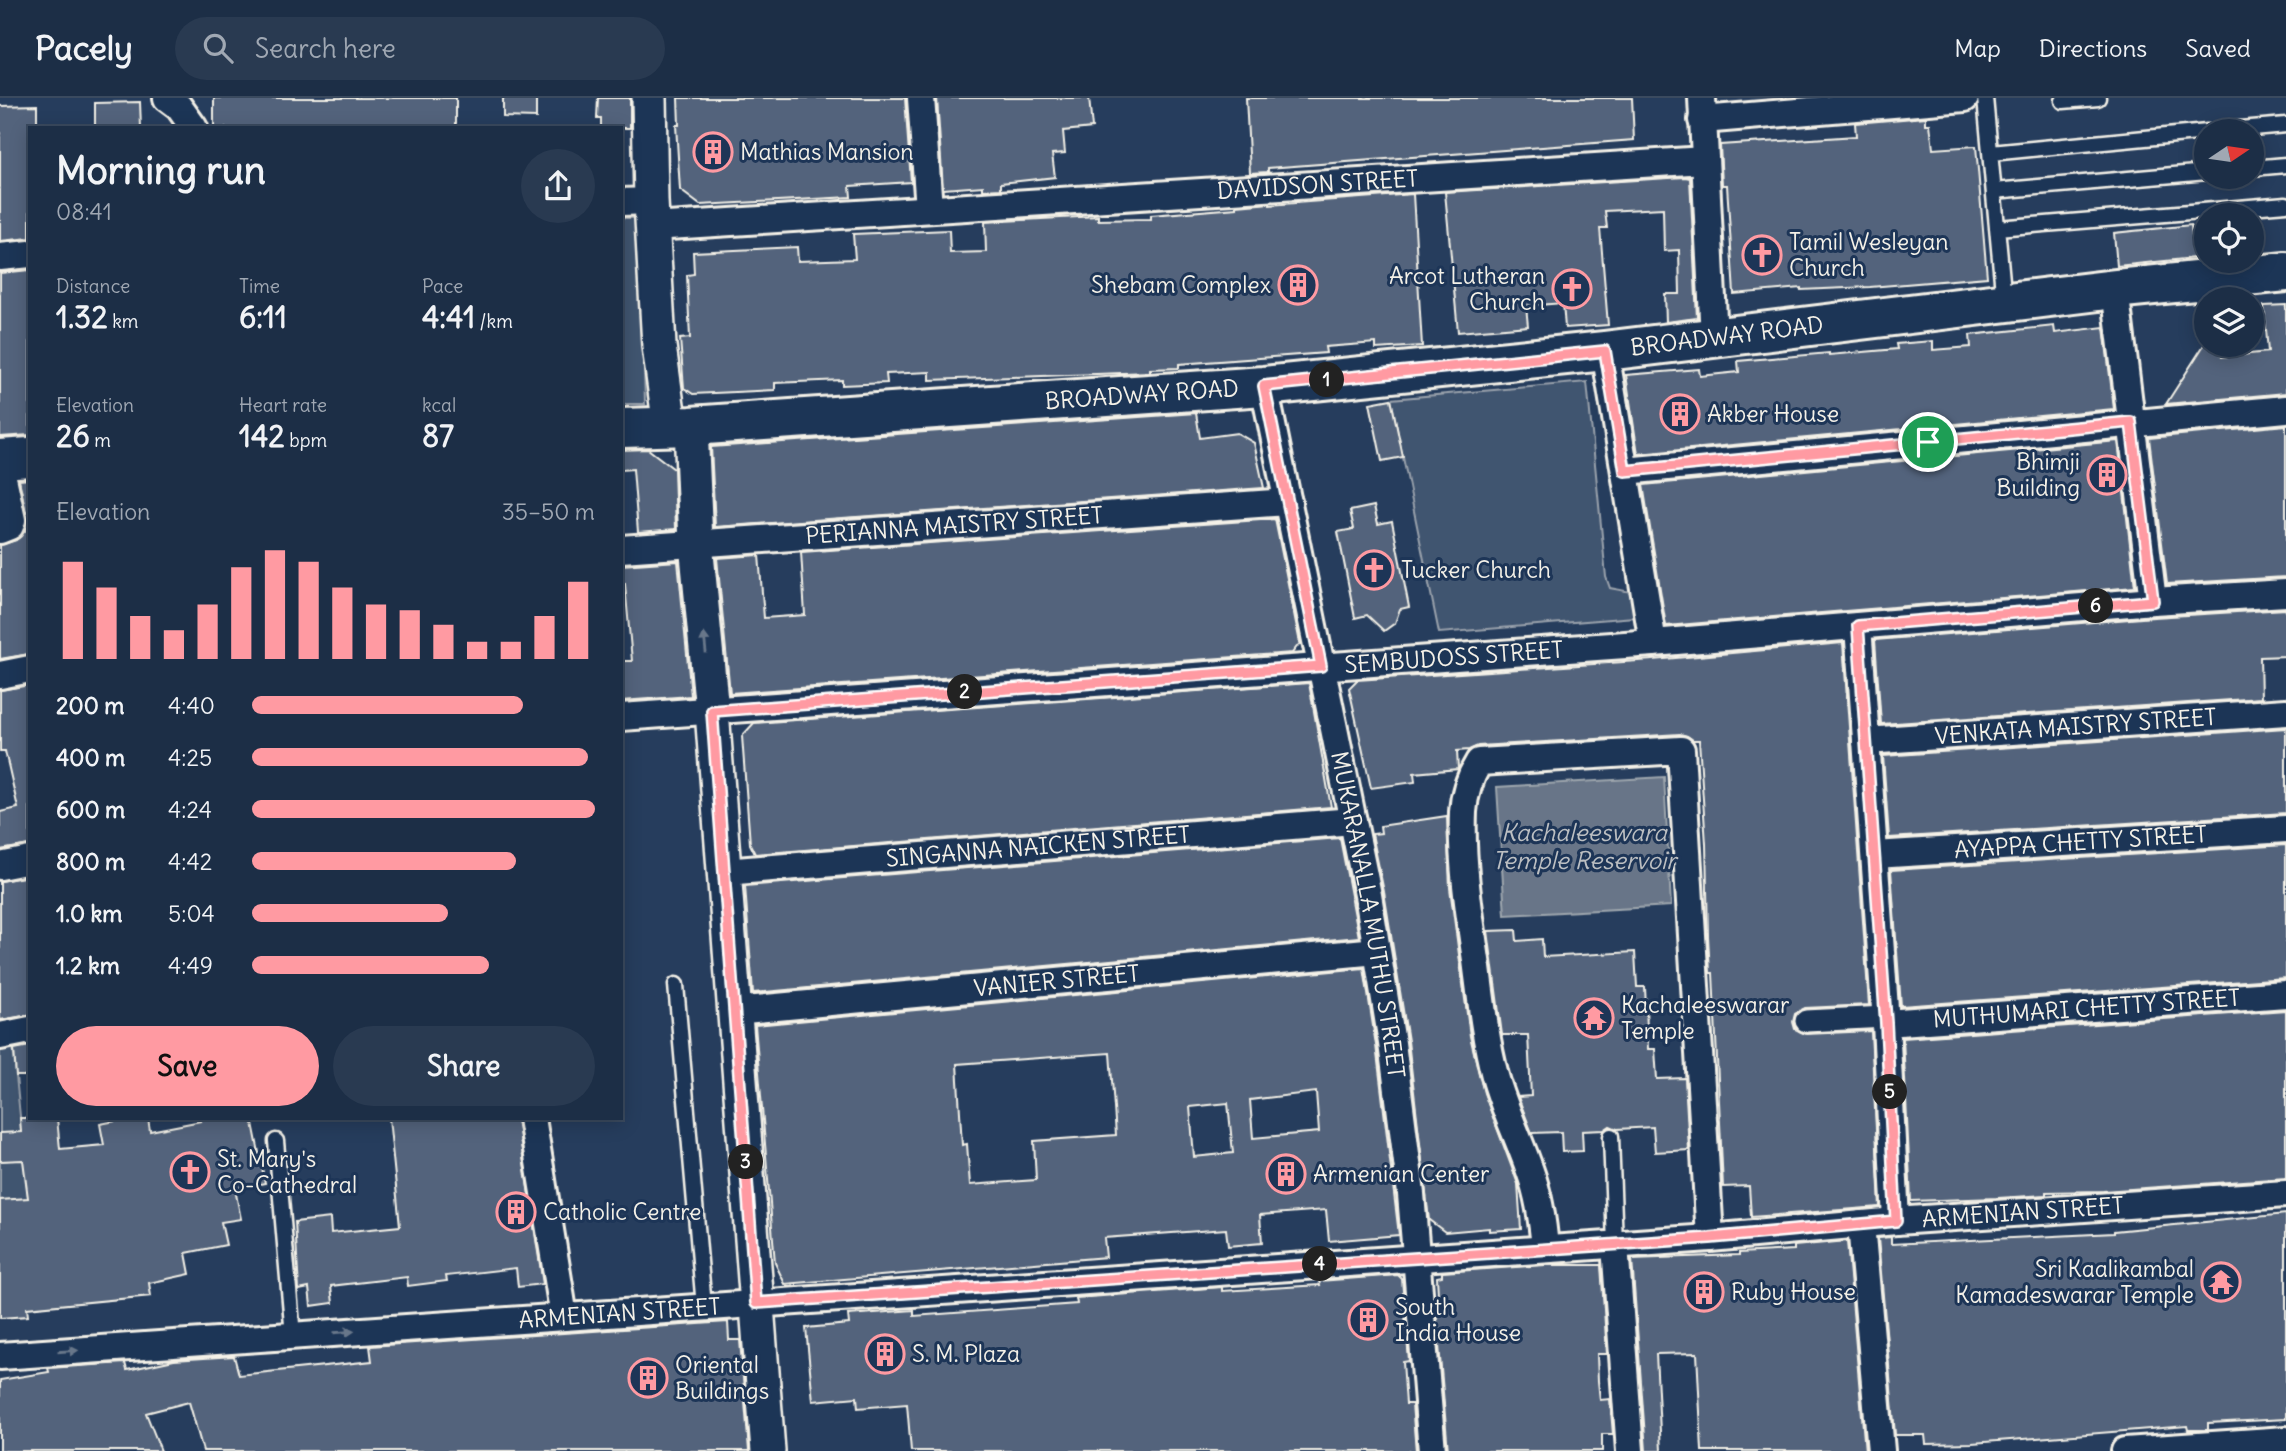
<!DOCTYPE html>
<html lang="en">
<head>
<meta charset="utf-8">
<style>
  :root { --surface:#1c2e46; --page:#293a51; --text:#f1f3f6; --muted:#a0a8b3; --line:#3a4a5f; --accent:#ff9aa2 }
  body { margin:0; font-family:Delius,sans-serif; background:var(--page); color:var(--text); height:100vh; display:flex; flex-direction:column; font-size:26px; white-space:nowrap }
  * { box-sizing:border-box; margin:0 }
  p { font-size:23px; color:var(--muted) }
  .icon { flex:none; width:38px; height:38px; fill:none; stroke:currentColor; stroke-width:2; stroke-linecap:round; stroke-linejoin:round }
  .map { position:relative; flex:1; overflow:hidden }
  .details { position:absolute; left:28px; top:28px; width:595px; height:994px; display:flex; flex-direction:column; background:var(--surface); border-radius:0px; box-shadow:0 4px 18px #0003,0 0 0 2px var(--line) }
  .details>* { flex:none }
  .needle { width:46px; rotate:77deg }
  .tools { position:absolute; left:2194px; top:21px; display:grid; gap:14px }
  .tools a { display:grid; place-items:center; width:70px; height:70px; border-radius:50%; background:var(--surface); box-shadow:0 4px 18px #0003,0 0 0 2px var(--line); font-size:35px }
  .pin { position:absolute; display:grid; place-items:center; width:60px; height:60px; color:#fff; margin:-30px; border:4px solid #fff; border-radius:50%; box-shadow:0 2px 7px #0007 }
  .km { position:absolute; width:35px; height:35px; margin:-18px; border-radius:50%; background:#222; color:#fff; font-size:19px; line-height:35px; text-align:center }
  .round { display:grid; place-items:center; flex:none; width:74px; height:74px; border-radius:37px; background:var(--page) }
  .head { display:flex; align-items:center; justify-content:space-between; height:119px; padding:0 28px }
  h1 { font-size:38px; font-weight:700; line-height:52px }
  .figures { display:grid; grid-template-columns:repeat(3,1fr); gap:10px; height:119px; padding:7px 28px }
  .figures div { display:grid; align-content:center }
  .figures b { font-size:30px; font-weight:700 }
  .figures small { font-size:19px; font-weight:400 }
  .figures p { font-size:19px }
  .chart { height:196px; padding:14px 28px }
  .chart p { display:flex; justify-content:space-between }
  .chart svg { width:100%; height:126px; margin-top:7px; stroke:var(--accent); stroke-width:6 }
  .action { display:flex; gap:14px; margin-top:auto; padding:14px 28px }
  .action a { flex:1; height:80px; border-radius:42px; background:var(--accent); color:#111; font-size:28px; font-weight:700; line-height:80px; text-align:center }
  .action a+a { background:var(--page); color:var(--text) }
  ul { padding:0 28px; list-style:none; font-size:23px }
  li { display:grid; grid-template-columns:112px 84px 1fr; align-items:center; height:52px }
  li i { height:18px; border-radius:9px; background:var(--accent) }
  header { display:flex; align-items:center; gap:42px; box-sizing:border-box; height:98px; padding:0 35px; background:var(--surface); border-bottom:2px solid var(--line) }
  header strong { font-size:33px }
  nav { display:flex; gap:38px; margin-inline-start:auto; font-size:24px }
  .search { width:490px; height:63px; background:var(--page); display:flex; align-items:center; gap:18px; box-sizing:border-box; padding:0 24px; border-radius:38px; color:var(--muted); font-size:26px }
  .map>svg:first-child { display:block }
  .green { fill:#40546f; stroke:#9aa2ac; stroke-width:2 }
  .water { fill:#677588; stroke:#9fa7ae; stroke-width:2 }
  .building { fill:#52647b; stroke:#f4f1e8; stroke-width:2; fill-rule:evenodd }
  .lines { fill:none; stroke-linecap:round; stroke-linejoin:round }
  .service-casing { stroke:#f4f1e8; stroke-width:19 }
  .pedestrian-casing { stroke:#f4f1e8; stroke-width:26 }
  .minor-casing { stroke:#f4f1e8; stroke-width:32 }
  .tertiary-casing { stroke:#f4f1e8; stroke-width:38 }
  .secondary-casing { stroke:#f4f1e8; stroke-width:44 }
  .service { stroke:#1d3557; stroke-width:14 }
  .pedestrian { stroke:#1d3557; stroke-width:21 }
  .minor { stroke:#1d3557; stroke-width:26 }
  .tertiary { stroke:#1d3557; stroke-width:33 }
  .secondary { stroke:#1d3557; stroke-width:38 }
  .oneway { fill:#68778a }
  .route-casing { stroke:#fff; stroke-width:14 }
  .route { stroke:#ff9aa2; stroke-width:9 }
  .labels { text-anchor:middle; stroke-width:6; stroke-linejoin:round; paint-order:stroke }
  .poi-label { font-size:23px; fill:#f4f1e8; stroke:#1d3557; text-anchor:start }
  .street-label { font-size:23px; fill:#f4f1e8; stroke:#1d3557 }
  .water-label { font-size:24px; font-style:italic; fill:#bcbfc2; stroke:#1d3557 }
</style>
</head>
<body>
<header>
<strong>Pacely</strong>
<div class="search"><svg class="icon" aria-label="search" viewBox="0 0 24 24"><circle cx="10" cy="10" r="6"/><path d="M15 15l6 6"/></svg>Search here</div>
<nav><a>Map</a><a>Directions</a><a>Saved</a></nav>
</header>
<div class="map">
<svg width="2286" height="1353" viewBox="0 0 2286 1353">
  <rect width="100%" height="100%" fill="#263d5d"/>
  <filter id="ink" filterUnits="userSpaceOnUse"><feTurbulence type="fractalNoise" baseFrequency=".0143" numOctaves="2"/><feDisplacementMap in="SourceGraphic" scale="14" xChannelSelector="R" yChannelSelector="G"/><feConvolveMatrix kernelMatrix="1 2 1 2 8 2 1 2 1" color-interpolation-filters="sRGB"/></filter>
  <g filter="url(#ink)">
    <path class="green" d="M621,120H640L645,306H621Z
      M1587,284L1606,479L1610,490L1631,494L1634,519L1439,535L1391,301Z
      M13,948L36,1179L0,1102V1063L11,1062L0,1035V950Z"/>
    <path class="water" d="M1664,679L1671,808L1505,817L1497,689Z"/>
    <path class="building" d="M214,0H456V30H214Z
      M503,0H536V20L503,19Z
      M598,0H630V30H601V20H597Z
      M678,0H905L911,84L850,88L851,99L700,107L680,92L676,27H679Z
      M937,0H1089L1092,30L1063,33L1065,55L1052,56L1055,79L1001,85V91L983,92V88L943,91Z
      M1246,0H1632L1634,42L1268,70V74L1250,75Z
      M140,4L141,30H95V5Z
      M37,7V30H30V140L0,143V8Z
      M1926,19V26H1930L1933,51L1976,48L1987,179L1870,189L1801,192V190L1734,196L1727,87H1722L1720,47L1856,38L1855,25Z
      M1685,79L1690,80L1697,220L1666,224L1665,196H1680L1679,152L1664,153L1663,110L1605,113L1607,130H1600L1608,227L1565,230L1563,205L1526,208L1528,228L1458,234L1445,94Z
      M1413,96L1422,248L1376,251V245L1325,249L1326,255L1179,266V270L1150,271V274L930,282V274L886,276L887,285L842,287V282L775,285V292L693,296L684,290L680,241L690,240L687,177L694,176L693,154L797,149L798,163L855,161L853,136L949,132L950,155L986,154L985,124L1098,118V122L1151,121V117L1237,110V108L1270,105V107Z
      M2191,127L2194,160L2117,168L2114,135Z
      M30,172V337L0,339V175Z
      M2286,207V295L2166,306L2204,247H2221L2222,259L2268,254L2264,208Z
      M2054,228L2055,235L2104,229L2114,311L1638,356L1626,277L1699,271L1700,278L1739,274L1738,263L1829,255V257L1897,251L1896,246L1933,243V252L1971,249L1970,237Z
      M1391,301L1403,359L1382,363L1370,305Z
      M1196,315L1200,340L1237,335L1254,345L1264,390L715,429L711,349Z
      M2286,327V479L2167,486L2149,340Z
      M2118,343L2135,489L1666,528L1643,387Z
      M648,351L674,371L676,431L638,434L633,371L621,372V352Z
      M30,381V556L0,561V447L16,442L25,433L27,419L19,382Z
      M1374,408L1378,426L1392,423L1409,509L1400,511L1395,525L1384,533L1367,517L1355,520L1338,434L1354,431L1350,413Z
      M1275,421L1300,545L1292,555L730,595L717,460L759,457L764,520L805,517L801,454Z
      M678,463L691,598L621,603V563H632L625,486L621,487V467Z
      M2286,511V558L2260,559L2261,600L1881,626L1875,542L2154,519Z
      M1843,545L1869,907L1805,910L1795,916L1793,924L1795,931L1806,936L1871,933L1880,1109L1751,1119L1749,1088L1723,1089L1713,875H1710L1708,838L1706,746L1699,642H1693L1687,638L1680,636L1478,648L1469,652L1457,653L1458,671L1414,675L1415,684L1371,690L1349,590L1357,582L1653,562Z
      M1309,585L1331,709L755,756L750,746L742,638L754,625Z
      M30,587V747L0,752V714L18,710L5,653H0V592Z
      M2286,630V715L1889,740L1883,658Z
      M1447,718L1450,790L1470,938L1484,995L1518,1086L1521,1131L1489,1133V1130L1445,1134L1429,1122L1408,943L1384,794L1372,736L1381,735L1380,728Z
      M1340,740L1359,839L753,895L745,788Z
      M2286,747V880L1901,908L1891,772Z
      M30,778V917L0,922V783Z
      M1516,832L1517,843L1542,841L1543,859L1635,854L1637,889H1645L1648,951H1655L1657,981L1685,980L1689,1052L1655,1054L1653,1029L1617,1031L1610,1028L1604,1032L1582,1033L1583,1053L1562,1054L1561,1034L1532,1035L1518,999L1531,998L1528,937H1502L1488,833Z
      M1364,870L1376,947L1399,1137L1329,1143L1326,1112L1260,1117L1262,1145L1228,1148L1226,1131L1104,1140L1106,1159L785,1186L775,1165L755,927ZM1110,955L1116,1037L1034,1043L1036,1082L970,1087L967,1046L962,1047L957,966ZM1316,994L1319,1034L1253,1040L1250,1002ZM1228,1005L1233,1055L1194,1059L1190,1009Z
      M2286,912V1080L2103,1093L2046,1094V1097L1998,1100L1911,1103L1903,940Z
      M30,948V978H16L14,951Z
      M20,1020H57L60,1051L104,1047L100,1026L131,1020H148L150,1033L201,1023L200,1020H252L265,1085L235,1091L241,1121L221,1124L226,1147L186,1155L190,1176L149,1185L151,1198L27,1210L28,1218L0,1220V1102L28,1100L23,1062L0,1063V1035L21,1034Z
      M389,1020H517L543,1186L518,1189L516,1170L446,1178L447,1183L408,1188L407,1179L331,1188L333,1205L311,1208L309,1190L299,1192L295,1124L330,1120L331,1135L400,1128Z
      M2286,1116V1321L2208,1325V1332H2188L2187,1328L1972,1345L1926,1346L1925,1337H1895L1878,1140L1891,1139V1146L2114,1135V1133Z
      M1847,1143L1865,1353H1702L1697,1255L1656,1256L1661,1353H1646L1632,1161L1739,1157V1155L1794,1152V1148Z
      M1545,1167H1601L1607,1256H1597L1598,1283L1600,1302L1610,1301L1613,1336H1602V1353H1448L1436,1212L1439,1215L1437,1179L1442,1178V1174Z
      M1398,1177L1402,1181L1409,1263L1403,1264L1406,1306H1412L1416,1353H911L907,1306L858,1310L857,1299L813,1303L806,1230L849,1226L848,1217L914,1212V1218L1077,1206L1076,1200L1222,1189V1193L1320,1187L1319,1183Z
      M728,1224L729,1242H740L749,1353H203L189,1304L146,1315L161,1353H0V1282L49,1274L48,1270L125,1265L127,1272L174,1262L234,1258L239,1277L372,1263L370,1248Z"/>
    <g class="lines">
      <g class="service-casing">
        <path id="service" d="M1985,0L2004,204
          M2063,3L2098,0
          M2217,33L2286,27
          M1991,55L2207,34
          M2252,70L2286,67
          M1994,93L2207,74
          M1997,130L2286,106
          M676,887L704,1209
          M1611,1038L1615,1147
          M276,1043L293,1238"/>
      </g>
      <g class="pedestrian-casing">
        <path id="pedestrian" d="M1806,923L1886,919"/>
      </g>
      <g class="minor-casing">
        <g id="minor">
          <path d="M167,0L179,9L194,30"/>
          <path d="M921,0L929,111"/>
          <path d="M1702,0L1714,240"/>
          <path d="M1702,22L1965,0"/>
          <path d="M621,104L651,103"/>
          <path id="s1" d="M652,129L1705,62"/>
          <path d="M0,159L30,156"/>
          <path d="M2115,191L2153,503"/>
          <path d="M1605,253L1653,545"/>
          <path id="s2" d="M1264,288L1368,797L1392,945L1411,1096L1432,1353"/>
          <path d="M0,366L12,422L10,428L0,432"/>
          <path d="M1625,373L2286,311"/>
          <path id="s3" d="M621,451L1288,404"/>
          <path d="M1858,528L1886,925L1896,1123"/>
          <path d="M0,577L30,571"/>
          <path id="s4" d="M621,619L1653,545L2153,503L2286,495"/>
          <path id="s5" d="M1866,643L2286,614"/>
          <path id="s6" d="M1875,757L2286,731"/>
          <path d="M0,768L30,762"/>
          <path id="s7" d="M724,774L1353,723"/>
          <path id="s8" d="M734,913L1377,853"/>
          <path id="s9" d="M1886,925L2286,896"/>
          <path d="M0,938L30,932"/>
          <path d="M532,1020L564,1219"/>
          <path d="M1861,1126L1881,1353"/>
          <path d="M1615,1147L1630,1353"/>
          <path d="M1545,1151C1543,1125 1539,1098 1530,1073C1519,1041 1504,1011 1495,978C1485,940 1481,901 1476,862C1469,814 1461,763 1463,714C1464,696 1470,679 1479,664L1681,652L1710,1140"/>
          <path id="s10" d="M0,1258L1710,1140L1896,1123L2286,1096"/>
          <path d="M2125,1353L2286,1342"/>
        </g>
      </g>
      <g class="tertiary-casing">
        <path id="tertiary" d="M649,0L651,103L659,248L670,329
          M691,328L696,445L712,613L768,1353"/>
      </g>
      <g class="secondary-casing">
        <g id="secondary">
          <path id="s11" d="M621,330L691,328L1264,288L1605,253L2115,191L2286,174"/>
          <path d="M0,361L30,359"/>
        </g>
      </g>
      <use href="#service" class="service"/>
      <use href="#pedestrian" class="pedestrian"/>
      <use href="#minor" class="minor"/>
      <use href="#tertiary" class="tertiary"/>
      <use href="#secondary" class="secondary"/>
    </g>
    <defs><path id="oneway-solid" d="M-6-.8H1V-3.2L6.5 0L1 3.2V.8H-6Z" transform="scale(1.75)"/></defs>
    <g class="oneway">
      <use href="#oneway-solid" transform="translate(705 545) rotate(-96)"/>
      <use href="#oneway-solid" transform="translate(344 1234) rotate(-4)"/>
      <use href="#oneway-solid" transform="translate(68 1253) rotate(-4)"/>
    </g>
  </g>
  <g class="lines" filter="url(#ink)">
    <g class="route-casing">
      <path id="route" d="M1605,253L1625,373L2131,324L2153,503L1858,528L1886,925L1896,1123L1710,1140L756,1205L712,613L1321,568L1264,288Z"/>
    </g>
    <use href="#route" class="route"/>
  </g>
  <defs>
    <g id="building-ring" transform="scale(2.0125)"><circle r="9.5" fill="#1d3557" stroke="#ff9aa2" stroke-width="1.5"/><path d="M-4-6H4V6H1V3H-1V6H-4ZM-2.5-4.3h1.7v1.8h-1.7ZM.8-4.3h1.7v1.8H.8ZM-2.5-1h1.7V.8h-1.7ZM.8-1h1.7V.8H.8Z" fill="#ff9aa2"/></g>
    <g id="church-ring" transform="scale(2.0125)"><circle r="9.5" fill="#1d3557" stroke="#ff9aa2" stroke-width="1.5"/><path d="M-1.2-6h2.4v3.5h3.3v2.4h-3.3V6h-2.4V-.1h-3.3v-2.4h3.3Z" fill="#ff9aa2"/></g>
    <g id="temple-ring" transform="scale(2.0125)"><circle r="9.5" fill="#1d3557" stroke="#ff9aa2" stroke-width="1.5"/><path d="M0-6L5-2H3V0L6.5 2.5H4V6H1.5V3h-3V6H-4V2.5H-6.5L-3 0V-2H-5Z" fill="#ff9aa2"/></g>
  </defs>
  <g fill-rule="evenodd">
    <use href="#building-ring" x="713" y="54"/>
    <use href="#church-ring" x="1762" y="157"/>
    <use href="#building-ring" x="1298" y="187"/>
    <use href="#church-ring" x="1572" y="191"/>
    <use href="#building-ring" x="1680" y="316"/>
    <use href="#building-ring" x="2107" y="377"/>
    <use href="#church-ring" x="1374" y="472"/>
    <use href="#temple-ring" x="1594" y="920"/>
    <use href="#church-ring" x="190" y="1074"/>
    <use href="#building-ring" x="1286" y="1076"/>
    <use href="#building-ring" x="516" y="1114"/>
    <use href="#temple-ring" x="2221" y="1184"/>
    <use href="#building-ring" x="1704" y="1194"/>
    <use href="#building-ring" x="1368" y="1222"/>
    <use href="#building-ring" x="885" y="1256"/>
    <use href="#building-ring" x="648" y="1280"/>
  </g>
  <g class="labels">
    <g class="poi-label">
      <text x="740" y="62">Mathias Mansion</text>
      <text x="1789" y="152">Tamil Wesleyan<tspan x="1789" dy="26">Church</tspan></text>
      <text x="1545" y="186" text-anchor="end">Arcot Lutheran<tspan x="1545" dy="26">Church</tspan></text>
      <text x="1271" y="195" text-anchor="end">Shebam Complex</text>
      <text x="1707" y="324">Akber House</text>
      <text x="2080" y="372" text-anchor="end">Bhimji<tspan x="2080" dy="26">Building</tspan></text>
      <text x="1401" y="480">Tucker Church</text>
      <text x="1621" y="915">Kachaleeswarar<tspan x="1621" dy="26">Temple</tspan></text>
      <text x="217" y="1069">St. Mary's<tspan x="217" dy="26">Co-Cathedral</tspan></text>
      <text x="1313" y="1084">Armenian Center</text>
      <text x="543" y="1122">Catholic Centre</text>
      <text x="2194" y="1179" text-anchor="end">Sri Kaalikambal<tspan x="2194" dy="26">Kamadeswarar Temple</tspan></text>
      <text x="1731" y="1202">Ruby House</text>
      <text x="1395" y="1217">South<tspan x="1395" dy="26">India House</tspan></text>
      <text x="912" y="1264">S. M. Plaza</text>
      <text x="675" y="1275">Oriental<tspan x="675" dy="26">Buildings</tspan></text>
    </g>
    <g class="street-label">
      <text dy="8" stroke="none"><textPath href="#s1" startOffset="667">DAVIDSON STREET</textPath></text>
      <text dy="8" stroke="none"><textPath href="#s11" startOffset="1110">BROADWAY ROAD</textPath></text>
      <text dy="8" stroke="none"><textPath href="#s11" startOffset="522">BROADWAY ROAD</textPath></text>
      <text dy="8" stroke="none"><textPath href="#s3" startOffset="334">PERIANNA MAISTRY STREET</textPath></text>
      <text dy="8" stroke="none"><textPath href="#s4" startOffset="835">SEMBUDOSS STREET</textPath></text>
      <text dy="8" stroke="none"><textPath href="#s5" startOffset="210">VENKATA MAISTRY STREET</textPath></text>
      <text dy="8" stroke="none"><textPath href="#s6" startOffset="206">AYAPPA CHETTY STREET</textPath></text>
      <text dy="8" stroke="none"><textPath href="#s7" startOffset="315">SINGANNA NAICKEN STREET</textPath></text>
      <text dy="8" stroke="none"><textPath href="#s2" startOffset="539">MUKARANALLA MUTHU STREET</textPath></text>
      <text dy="8" stroke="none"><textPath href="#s8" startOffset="324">VANIER STREET</textPath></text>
      <text dy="8" stroke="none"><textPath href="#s9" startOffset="201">MUTHUMARI CHETTY STREET</textPath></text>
      <text dy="8" stroke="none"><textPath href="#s10" startOffset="2028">ARMENIAN STREET</textPath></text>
      <text dy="8" stroke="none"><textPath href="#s10" startOffset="621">ARMENIAN STREET</textPath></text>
    </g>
    <g class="water-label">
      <text x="1584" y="743">Kachaleeswara<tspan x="1584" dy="28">Temple Reservoir</tspan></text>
    </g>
  </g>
</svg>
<div class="tools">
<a><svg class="needle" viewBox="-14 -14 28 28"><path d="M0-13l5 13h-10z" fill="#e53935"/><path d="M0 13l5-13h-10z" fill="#a0a8b3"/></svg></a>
<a><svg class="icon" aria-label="locate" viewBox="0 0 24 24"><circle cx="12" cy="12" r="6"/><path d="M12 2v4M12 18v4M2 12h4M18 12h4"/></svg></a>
<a><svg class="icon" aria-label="layers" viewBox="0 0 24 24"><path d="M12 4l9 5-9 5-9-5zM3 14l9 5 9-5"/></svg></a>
</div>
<div class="pin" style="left:1928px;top:344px;background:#1e9e55"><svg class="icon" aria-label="arrive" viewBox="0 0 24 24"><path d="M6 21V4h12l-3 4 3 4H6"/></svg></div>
<b class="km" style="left:1327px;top:282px">1</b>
<b class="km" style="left:965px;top:594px">2</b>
<b class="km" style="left:746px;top:1064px">3</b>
<b class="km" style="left:1320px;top:1166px">4</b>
<b class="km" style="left:1890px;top:994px">5</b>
<b class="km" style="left:2096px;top:508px">6</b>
<section class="details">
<div class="head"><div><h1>Morning run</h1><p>08:41</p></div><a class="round"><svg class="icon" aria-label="share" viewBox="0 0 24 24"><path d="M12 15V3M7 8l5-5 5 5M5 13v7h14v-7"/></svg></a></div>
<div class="figures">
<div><p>Distance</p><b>1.32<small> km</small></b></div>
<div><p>Time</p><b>6:11</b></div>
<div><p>Pace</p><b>4:41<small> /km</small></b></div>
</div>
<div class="figures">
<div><p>Elevation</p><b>26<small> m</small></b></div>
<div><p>Heart rate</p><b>142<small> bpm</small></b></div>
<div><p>kcal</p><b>87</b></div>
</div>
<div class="chart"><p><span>Elevation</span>35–50 m</p>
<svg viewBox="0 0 160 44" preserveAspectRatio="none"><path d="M5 44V10M15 44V19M25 44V29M35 44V34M45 44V25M55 44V12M65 44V6M75 44V10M85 44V19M95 44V25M105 44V27M115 44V32M125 44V38M135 44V38M145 44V29M155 44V17"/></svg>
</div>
<ul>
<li><b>200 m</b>4:40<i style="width:79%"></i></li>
<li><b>400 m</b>4:25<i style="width:98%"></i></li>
<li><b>600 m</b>4:24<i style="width:100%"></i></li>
<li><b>800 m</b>4:42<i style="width:77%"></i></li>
<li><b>1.0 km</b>5:04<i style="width:57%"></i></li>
<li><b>1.2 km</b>4:49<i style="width:69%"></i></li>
</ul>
<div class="action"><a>Save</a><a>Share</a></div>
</section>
</div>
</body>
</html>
